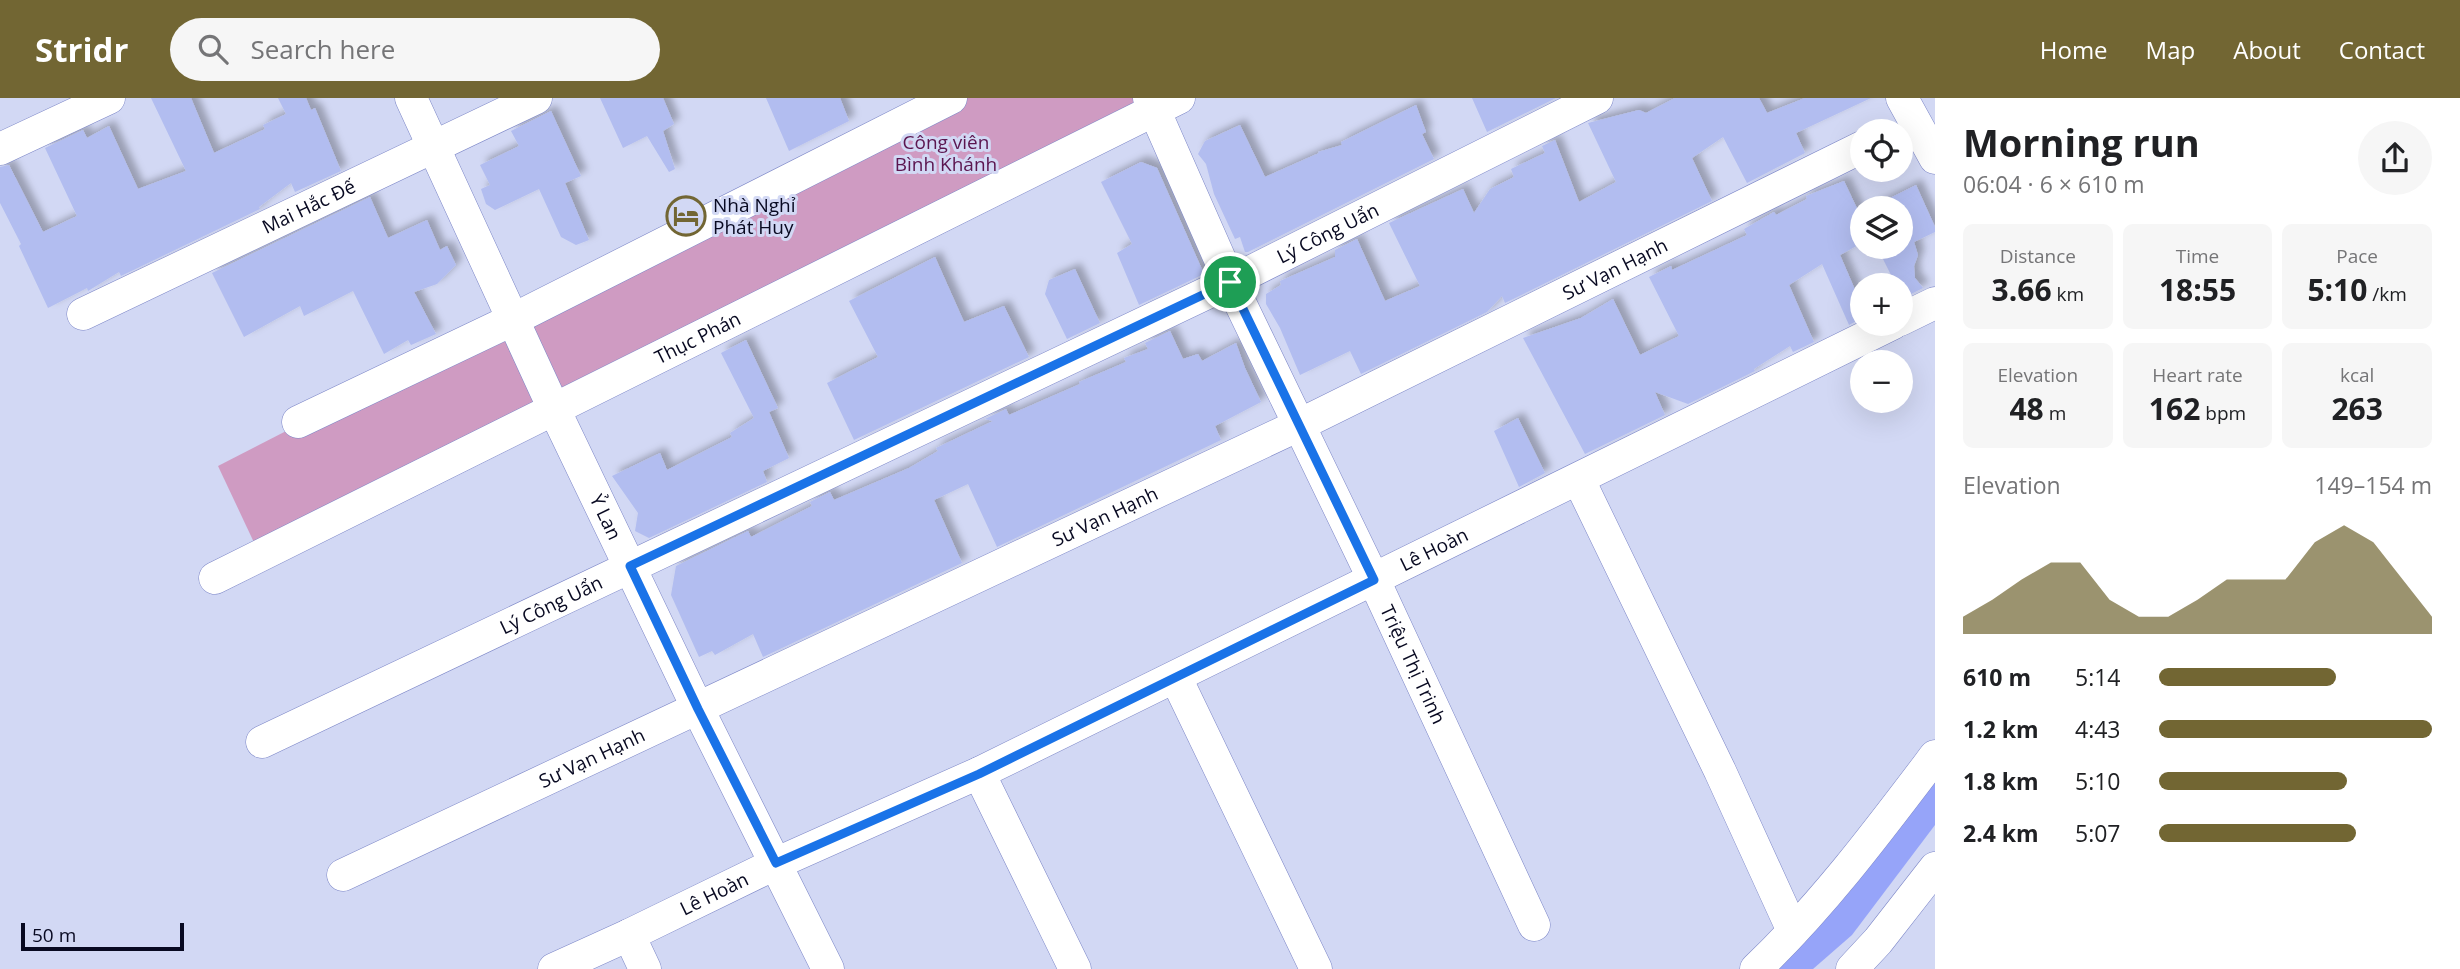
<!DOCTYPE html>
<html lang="en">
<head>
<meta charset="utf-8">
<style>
  :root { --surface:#fff; --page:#f6f6f6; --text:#202124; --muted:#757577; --accent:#726633 }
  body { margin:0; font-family:"Open Sans",sans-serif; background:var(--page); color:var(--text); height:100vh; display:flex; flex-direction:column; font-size:26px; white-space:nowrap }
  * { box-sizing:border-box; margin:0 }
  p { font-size:23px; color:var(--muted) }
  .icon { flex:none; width:38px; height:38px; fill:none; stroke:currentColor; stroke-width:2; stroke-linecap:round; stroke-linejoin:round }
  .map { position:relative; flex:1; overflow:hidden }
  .side { display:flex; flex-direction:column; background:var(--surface); width:525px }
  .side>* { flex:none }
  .buttons { position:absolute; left:1850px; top:21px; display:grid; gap:14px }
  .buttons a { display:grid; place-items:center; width:63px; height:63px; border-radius:50%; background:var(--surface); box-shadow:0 7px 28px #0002; font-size:35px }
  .scale { position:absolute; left:21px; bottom:18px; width:163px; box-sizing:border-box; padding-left:7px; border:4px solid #080921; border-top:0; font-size:19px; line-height:24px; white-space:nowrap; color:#080921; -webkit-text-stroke:5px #d2d8f4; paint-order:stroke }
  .pin { position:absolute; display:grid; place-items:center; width:60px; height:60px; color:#fff; margin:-30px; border:4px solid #fff; border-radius:50%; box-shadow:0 2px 7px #0007 }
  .round { display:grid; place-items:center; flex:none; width:74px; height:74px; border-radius:37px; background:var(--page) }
  .overview { display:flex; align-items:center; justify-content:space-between; height:119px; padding:0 28px }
  h1 { font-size:38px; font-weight:700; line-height:52px }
  .metrics { display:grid; grid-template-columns:repeat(3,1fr); gap:10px; height:119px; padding:7px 28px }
  .metrics div { display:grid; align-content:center; border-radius:10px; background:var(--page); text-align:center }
  .metrics b { font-size:30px; font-weight:700 }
  .metrics small { font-size:19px; font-weight:400 }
  .metrics p { font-size:19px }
  .chart { height:196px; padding:14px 28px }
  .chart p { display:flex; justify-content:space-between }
  .chart svg { width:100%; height:126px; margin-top:7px; fill:var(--accent); opacity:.7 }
  ul { padding:0 28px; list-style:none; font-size:23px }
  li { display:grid; grid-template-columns:112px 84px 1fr; align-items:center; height:52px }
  li i { height:18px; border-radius:9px; background:var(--accent) }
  header { display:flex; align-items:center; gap:42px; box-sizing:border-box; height:98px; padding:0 35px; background:var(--accent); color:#fff }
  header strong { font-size:33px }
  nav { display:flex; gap:38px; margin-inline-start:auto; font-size:24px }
  .search { width:490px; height:63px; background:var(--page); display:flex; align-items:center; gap:18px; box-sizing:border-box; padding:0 24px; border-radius:38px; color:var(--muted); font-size:26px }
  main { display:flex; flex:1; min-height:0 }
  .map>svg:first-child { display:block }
  .green { fill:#cf9bc2 }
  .water { fill:#96a4f9 }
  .building { fill:#b2bdf0; filter:url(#shadow) }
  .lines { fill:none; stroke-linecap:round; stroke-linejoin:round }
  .minor-casing { stroke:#7c86c7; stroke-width:33 }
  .minor { stroke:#fff; stroke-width:32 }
  .route-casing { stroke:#fff; stroke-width:14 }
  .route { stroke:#1a73e8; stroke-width:9 }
  .labels { text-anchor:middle; stroke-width:6; stroke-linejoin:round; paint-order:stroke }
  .park-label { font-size:19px; fill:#5b154f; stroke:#d2d8f4 }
  .poi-label { font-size:19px; fill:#080921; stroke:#d2d8f4; text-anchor:start }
  .street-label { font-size:19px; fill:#080921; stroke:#d2d8f4 }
</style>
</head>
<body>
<header>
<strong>Stridr</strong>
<div class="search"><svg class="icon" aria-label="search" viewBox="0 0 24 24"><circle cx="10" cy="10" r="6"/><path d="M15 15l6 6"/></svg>Search here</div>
<nav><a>Home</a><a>Map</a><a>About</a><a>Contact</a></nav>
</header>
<main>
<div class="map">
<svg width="1935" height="871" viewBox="0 0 1935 871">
  <defs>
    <filter id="shadow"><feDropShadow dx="6" dy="-6" stdDeviation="3.5" flood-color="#0004"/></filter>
  </defs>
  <rect width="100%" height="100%" fill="#d2d8f4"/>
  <path class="green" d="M936,0H1183L259,455L218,368Z"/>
  <path class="water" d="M1935,683V727L1852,837L1813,871H1768Z"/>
  <path class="building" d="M151,0H191L214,55L265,31L263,27L286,16L278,0H306L311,12L315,10L341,73L295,94L291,85L259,109L260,111L121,178L119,174L88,193L87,190L48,210L19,148L21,146L0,105V69L9,67L43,134L77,118L45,50L83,32L87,40L109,28L138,91L186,73Z
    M600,0H663L674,26L663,33L675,71L669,74L647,38L623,50Z
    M766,0H840L849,23L789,53Z
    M1472,0H1556L1487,34Z
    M1675,0H1759L1767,15L1805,0H1871L1796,35L1805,55L1747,85L1723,39L1692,60L1712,103L1505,205L1502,198L1487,214L1361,276L1350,253L1300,277L1280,230L1266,206V196L1281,187L1280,183L1335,159V152L1357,141L1385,203L1420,188L1389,125L1463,91L1474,115L1490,91L1514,79L1511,71L1545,55L1542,48L1555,42L1579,104L1616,84L1588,25L1639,12L1646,15Z
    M1416,7L1426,34L1422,36L1434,61L1248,154H1245L1240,139L1235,141L1214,96L1206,66L1198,56L1205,43L1240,27L1265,79L1319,55L1318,54L1342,47L1341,44Z
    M551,13L581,78L565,85L589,142L576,147L561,139L539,91L495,112L486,106L481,91L490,87L480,67L519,48L511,33Z
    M1141,64L1157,70L1204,176L1139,207L1117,155L1132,146L1101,84Z
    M1844,83L1862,121V145L1840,157L1862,208V220L1849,227L1822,166L1789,187L1814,244L1793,254L1790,248L1754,271L1755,273L1688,306L1655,294L1665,317L1585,356L1523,240L1581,220L1613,201L1640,257L1679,238L1649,179L1671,168L1672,172L1747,137L1744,131L1774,114L1776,117L1807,101L1806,98Z
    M1916,87L1935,129V134L1914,144L1918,157L1914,168L1915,180L1923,190L1903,200L1900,187H1896L1877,149H1900V110H1870Z
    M370,99L388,140L427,122L440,152L447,148L456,167L437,186L414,194L436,236L411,247L408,242L384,256L353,193L304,218L300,208L244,239L212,175Z
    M935,159L964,224L1004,208L1029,259L854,342L827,285L878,259L849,203Z
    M1075,171L1100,225L1067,241L1045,196L1049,182Z
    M1170,233L1183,261L1198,256L1202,263L1236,245L1245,270L1261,304L1215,328L1221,342L997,449L968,386L934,402L962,465L763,559L753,536L715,557L712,553L699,559L671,497L676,468L748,433L751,439L812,408L810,404L830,394L834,402L909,370L938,353L936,350L993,323L985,321L1006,311L1009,317L1080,286L1079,284L1126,264L1124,260L1148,251L1145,245Z
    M746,242L778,310L769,314L789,360L763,373L767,384L649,440L635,433L638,415L612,378L660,355L667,372L732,339L730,335L754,320L721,255Z
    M1518,320L1545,375L1519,389L1494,333Z"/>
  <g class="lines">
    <g class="minor-casing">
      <g id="minor">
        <path id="s1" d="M411,0L554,311L698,611L828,871"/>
        <path id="s2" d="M1149,0L1230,184L1374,482L1534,827"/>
        <path d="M1902,0L1935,60"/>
        <path d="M0,51L109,0"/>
        <path id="s3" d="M83,216L536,0"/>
        <path d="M1900,222L1935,205"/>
        <path d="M298,324L514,221L951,0"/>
        <path d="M1579,382L1720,673L1793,833"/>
        <path id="s4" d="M215,480L1179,0"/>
        <path d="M1176,580L1316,871"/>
        <path id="s5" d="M262,644L1230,184L1597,0"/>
        <path d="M979,675L1075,871"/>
        <path id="s6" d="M343,777L1299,327L1862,49"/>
        <path d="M629,837L645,871"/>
        <path id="s7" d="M554,871L629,837L777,765L979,675L1892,226"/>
        <path d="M1756,871C1823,807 1879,732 1935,658"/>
        <path d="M1852,871L1878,843L1935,770"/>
      </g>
    </g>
    <use href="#minor" class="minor"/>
  </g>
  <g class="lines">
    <g class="route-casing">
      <path id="route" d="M1230,184L1374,482L979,676L776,765L698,611L630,468Z"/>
    </g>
    <use href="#route" class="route"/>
  </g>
  <defs>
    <g id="hotel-ring" transform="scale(2.0125)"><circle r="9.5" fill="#d2d8f4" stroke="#726633" stroke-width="1.5"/><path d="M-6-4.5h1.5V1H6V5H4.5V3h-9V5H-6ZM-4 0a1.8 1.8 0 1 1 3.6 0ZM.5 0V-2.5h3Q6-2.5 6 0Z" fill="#726633"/></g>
  </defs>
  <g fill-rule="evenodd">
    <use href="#hotel-ring" x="686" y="118"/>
  </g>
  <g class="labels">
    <g class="park-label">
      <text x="946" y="51">Công viên<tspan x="946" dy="22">Bình Khánh</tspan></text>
    </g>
    <g class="poi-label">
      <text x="713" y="114">Nhà Nghỉ<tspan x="713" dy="22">Phát Huy</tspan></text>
    </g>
    <g class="street-label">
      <text dy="7" stroke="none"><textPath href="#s3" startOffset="250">Mai Hắc Đế</textPath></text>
      <text dy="7" stroke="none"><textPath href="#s5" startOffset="1181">Lý Công Uẩn</textPath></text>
      <text dy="7" stroke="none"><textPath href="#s6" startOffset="1409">Sư Vạn Hạnh</textPath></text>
      <text dy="7" stroke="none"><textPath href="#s4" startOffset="539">Thục Phán</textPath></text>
      <text dy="7" stroke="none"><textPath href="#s1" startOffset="462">Ỷ Lan</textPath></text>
      <text dy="7" stroke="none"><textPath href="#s6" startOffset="842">Sư Vạn Hạnh</textPath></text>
      <text dy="7" stroke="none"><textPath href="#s7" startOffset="975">Lê Hoàn</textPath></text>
      <text dy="7" stroke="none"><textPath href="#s5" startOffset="320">Lý Công Uẩn</textPath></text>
      <text dy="7" stroke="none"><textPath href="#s2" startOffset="625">Triệu Thị Trinh</textPath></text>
      <text dy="7" stroke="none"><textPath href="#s6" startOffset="275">Sư Vạn Hạnh</textPath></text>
      <text dy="7" stroke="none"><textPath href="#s7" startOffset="177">Lê Hoàn</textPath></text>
    </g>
  </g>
</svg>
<div class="buttons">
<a><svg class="icon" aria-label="locate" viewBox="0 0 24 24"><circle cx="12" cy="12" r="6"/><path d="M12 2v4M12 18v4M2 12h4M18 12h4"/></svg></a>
<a><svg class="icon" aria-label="layers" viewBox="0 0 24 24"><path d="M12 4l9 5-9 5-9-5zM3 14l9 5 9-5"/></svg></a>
<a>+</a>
<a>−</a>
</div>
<div class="scale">50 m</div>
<div class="pin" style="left:1230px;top:184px;background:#1e9e55"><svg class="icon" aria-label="arrive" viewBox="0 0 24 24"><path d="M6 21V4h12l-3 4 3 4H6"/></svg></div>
</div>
<section class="side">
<div class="overview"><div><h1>Morning run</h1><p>06:04 · 6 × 610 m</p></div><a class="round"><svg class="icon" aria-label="share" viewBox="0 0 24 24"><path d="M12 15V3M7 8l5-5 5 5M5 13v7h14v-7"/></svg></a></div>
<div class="metrics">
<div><p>Distance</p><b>3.66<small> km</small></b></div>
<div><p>Time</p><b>18:55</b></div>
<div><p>Pace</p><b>5:10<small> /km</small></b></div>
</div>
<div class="metrics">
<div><p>Elevation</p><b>48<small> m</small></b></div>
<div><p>Heart rate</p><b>162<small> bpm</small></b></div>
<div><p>kcal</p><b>263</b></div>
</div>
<div class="chart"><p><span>Elevation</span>149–154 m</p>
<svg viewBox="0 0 160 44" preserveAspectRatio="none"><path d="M0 44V38L10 32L20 25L30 19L40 19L50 32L60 38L70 38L80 32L90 25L100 25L110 25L120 12L130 6L140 12L150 25L160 38V44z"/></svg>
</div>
<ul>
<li><b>610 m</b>5:14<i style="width:65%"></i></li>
<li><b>1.2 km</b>4:43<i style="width:100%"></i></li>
<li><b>1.8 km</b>5:10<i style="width:69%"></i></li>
<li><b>2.4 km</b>5:07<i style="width:72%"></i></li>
</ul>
</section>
</main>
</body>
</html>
